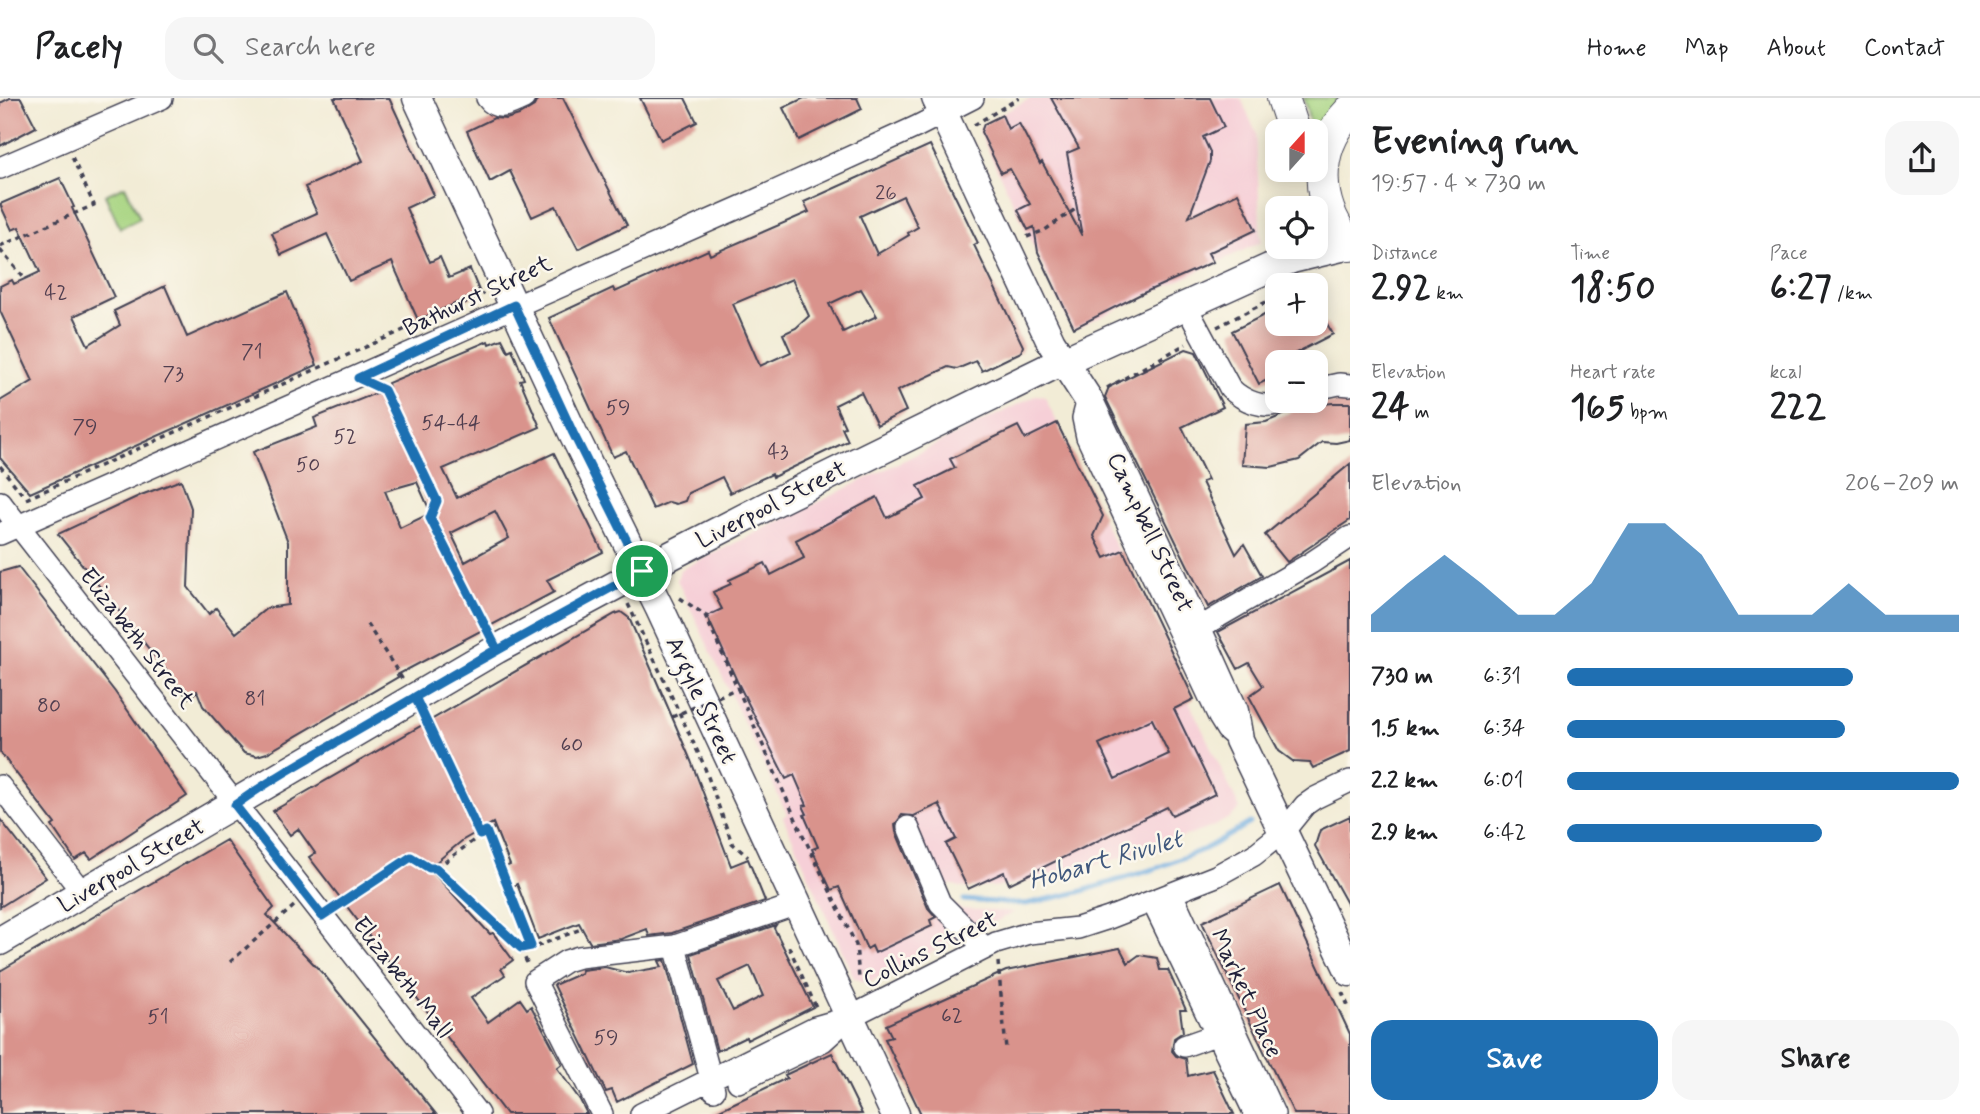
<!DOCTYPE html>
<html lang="en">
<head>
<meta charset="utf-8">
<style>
  :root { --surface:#fff; --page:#f6f6f6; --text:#202124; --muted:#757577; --line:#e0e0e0; --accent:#1f6fb2 }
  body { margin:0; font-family:Mynerve,sans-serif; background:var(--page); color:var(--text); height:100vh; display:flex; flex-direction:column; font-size:26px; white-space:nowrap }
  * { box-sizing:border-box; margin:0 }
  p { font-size:23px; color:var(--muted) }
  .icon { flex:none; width:38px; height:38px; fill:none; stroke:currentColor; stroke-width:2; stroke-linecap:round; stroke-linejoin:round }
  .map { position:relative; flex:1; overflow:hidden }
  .panel { display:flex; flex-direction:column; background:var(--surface); width:630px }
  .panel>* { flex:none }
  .needle { width:46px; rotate:21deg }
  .buttons { position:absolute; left:1265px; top:21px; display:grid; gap:14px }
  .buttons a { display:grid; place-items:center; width:63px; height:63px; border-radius:14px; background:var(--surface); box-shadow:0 4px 18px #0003; font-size:35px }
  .pin { position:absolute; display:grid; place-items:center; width:60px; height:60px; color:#fff; margin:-30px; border:4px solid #fff; border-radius:50%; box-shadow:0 2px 7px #0007 }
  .round { display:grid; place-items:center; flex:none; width:74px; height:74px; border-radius:21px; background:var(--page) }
  .summary { display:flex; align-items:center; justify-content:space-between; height:119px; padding:0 21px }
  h1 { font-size:38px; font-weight:700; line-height:52px }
  .metrics { display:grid; grid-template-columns:repeat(3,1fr); gap:10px; height:119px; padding:7px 21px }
  .metrics div { display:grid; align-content:center }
  .metrics b { font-size:35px; font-weight:700 }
  .metrics small { font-size:19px; font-weight:400 }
  .metrics p { font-size:19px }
  .chart { height:196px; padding:14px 21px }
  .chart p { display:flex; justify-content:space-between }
  .chart svg { width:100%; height:126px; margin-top:7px; fill:var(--accent); opacity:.7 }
  .button { display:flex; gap:14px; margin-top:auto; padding:14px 21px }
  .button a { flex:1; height:80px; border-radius:21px; background:var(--accent); color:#fff; font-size:28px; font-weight:700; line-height:80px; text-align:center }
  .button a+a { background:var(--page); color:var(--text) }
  ul { padding:0 21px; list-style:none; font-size:23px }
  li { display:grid; grid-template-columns:112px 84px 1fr; align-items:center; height:52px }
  li i { height:18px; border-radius:9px; background:var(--accent) }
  header { display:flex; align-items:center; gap:42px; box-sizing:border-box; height:98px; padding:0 35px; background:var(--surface); border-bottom:2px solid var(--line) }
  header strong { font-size:33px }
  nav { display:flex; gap:38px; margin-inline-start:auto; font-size:24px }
  .search { width:490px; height:63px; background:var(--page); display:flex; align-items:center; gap:18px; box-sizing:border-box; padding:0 24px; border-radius:21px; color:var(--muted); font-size:26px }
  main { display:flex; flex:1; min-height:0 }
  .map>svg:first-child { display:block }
  .built { fill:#f6cfd7 }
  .green { fill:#a7d481; stroke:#647b5e; stroke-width:2 }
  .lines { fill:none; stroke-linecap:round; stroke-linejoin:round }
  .stream { stroke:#6caadf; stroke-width:5 }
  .building { fill:#d9938c; fill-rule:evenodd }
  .minor-casing { stroke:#414052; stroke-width:24 }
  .major-casing { stroke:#414052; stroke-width:31 }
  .highway-casing { stroke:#414052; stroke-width:34 }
  .path { stroke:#414052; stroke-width:3.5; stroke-dasharray:5 5; stroke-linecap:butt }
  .minor { stroke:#fff; stroke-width:21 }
  .major { stroke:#fff; stroke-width:28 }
  .highway { stroke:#fff; stroke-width:32 }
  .path-bridge { stroke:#414052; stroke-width:3.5; stroke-dasharray:5 5; stroke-linecap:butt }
  .route-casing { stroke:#fff; stroke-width:14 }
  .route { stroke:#1f6fb2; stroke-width:9 }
  .labels { text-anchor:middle; stroke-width:5; stroke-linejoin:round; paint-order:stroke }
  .number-label { font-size:21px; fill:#503e4f }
  .street-label { font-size:24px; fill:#22223b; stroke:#fbf7ec }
  .water-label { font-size:26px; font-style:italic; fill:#40587d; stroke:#fbf7ec }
</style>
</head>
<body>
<header>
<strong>Pacely</strong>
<div class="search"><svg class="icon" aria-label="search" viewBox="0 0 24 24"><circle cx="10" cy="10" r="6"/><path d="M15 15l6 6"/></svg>Search here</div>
<nav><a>Home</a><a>Map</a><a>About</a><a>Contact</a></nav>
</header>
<main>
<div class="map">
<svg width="1350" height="1016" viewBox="0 0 1350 1016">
  <rect width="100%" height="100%" fill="#fbf7ec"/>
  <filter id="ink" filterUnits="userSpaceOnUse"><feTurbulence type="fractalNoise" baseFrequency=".0143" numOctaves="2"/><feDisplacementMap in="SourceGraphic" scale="14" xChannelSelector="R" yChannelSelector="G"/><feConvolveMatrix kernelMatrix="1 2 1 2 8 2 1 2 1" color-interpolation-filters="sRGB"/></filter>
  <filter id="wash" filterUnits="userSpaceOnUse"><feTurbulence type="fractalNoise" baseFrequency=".00686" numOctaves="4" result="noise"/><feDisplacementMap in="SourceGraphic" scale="28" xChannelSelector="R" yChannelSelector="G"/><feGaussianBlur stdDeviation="1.57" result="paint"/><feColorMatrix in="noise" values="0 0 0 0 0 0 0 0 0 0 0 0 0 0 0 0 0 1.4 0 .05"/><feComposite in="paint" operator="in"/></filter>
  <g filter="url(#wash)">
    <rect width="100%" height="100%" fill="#f2ecd6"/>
    <path class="built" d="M1031,0H1241L1256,35L1261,144L1073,232L979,33L983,26Z
      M1037,297L1045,299L1240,711L1229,720L1210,730L1110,763L1007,788L964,790L950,786L945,800L960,811L1015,814L867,885L854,880L783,719L787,716L677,482L680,472Z"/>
    <path class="green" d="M1304,0H1339L1316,33H1312Z
      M125,88L140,120L120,130L105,97Z"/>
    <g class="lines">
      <path class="stream" d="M964,802L1026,806L1079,794L1154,771L1205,751L1250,725"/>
    </g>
    <g id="blocks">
      <path class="building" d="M10,0H21L36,29L0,48V5Z
        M334,0H389L434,97L406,110L430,164L440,159L449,180L470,171L480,195L418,222L392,164L349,183L327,136L281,157L272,135L317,115L305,89L363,63Z
        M538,0H563L627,127L578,151L556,108L532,119L510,73L490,84L467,33L494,20L506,21L519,17L534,8Z
        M640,0H685L697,24L661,42Z
        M804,0H857L862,11L799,42L783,10Z
        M1051,0H1210L1224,29L1203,39L1210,54V63L1189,119L1238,95L1256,132L1208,155L1213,164L1141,196L1074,230L1038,154L1034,129L1028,132L1018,112L1030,106L1010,71L1001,75L981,34L984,26L1002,17L1008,31L1019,25L1040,66L1042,64L1082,138L1067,55L1079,50Z
        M930,47L978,145L974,147L1023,248L1021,254L982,273L976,263L957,271L948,269L897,293L906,313L877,327L861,294L835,307L845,329L842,330L848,343L773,379L772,376L730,395L722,379L688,395L685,403L676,406L669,404L653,411L626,353L613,359L549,220L613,190L615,194L708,152L710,157L809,114L804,104ZM903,98L918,129L908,135L909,137L877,156L860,118ZM792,181L809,218L796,230L783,236L791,254L760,268L733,206ZM861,191L877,218L843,234L829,206Z
        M60,80L74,109L72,110L114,199L74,218L88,247L120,227L114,213L165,188L187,239L287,194L317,267L30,395L0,360V303L33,283L0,213V188L12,182L14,186L40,174L19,129L12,132L0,106Z
        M1278,210V226H1327L1333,236L1278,264V277L1259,286L1232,233Z
        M502,241L508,253L512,251L524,281L520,282L540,329L443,371L457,400L554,355L603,454L547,482L554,494L397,577L398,579L267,655L257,658L244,655L203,608L197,593L188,600L58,436L141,397L181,382L191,410L188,489L209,516L216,510L236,535L267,510L288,507V444L253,354L317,329L314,320L389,290L388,285L488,243L489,246ZM417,384L431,415L400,430L385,393ZM495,413L509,440L465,464L451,435Z
        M1186,251L1196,254L1223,309L1182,329L1208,382L1202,384L1236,456L1244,446L1262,478L1208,509L1105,299L1109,289Z
        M1333,305H1350V342L1336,345L1322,344L1299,362L1271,369L1242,367L1245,326L1266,324L1305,308Z
        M1057,325L1103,418L1094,438L1105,460L1123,452L1194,601L1174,611L1215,696L1172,717L1167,709L1009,786L1004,774L968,791L946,746L956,741L939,706L914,718L902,717L895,727L896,734L928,810L936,819L930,822L932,828L875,855L872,848L867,851L839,789L831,792L812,751L818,749L804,717L807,716L803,708L807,707L794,677L786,681L737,583L707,518L722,511L713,494L731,486L729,482L765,465L771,477L804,460L796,442L877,399L887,420L925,401L918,388L955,370L950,361L1018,328L1025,341ZM1152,621L1169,656L1115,681L1099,646Z
        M1350,366V422L1287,464L1265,437Z
        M1350,463V653L1313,670L1310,665L1294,664L1279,653L1249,598L1263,588L1249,565L1238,571L1218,534Z
        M18,469L115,594L187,698L91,761L86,755L75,762L52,728L55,726L0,654V474Z
        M621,514L629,520L657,584L691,663L731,768L748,761L765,803L672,835L649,838L647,831L621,841L590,845L579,825L538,841L517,786L511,789L507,780L503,770L510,767L493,725L463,742L429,770L490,836L493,835L513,862L501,871L505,877L471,900L488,924L520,901L527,911L531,908L562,966L557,970L580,1002L587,1016H506L309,759L315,755L298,731L290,737L273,713L615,516Z
        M1350,718V811L1315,748L1320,732Z
        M0,721L46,780L0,809Z
        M226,742L274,810L267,817L326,879L436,1016H0V873Z
        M1280,787L1350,936V1016H1294L1202,824Z
        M776,827L774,830L813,909L747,942L746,939L717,953L691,856ZM750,868L763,898L733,913L718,883Z
        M1120,850L1128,865L1139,857L1157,860L1160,872H1168L1186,912H1180L1183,934L1174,940L1172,953L1176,958L1186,961L1188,978L1213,972L1234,1016H921L885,941L892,939L886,927L1006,873Z
        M665,862L693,966L617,1004L612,992L606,994L554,887L581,875L582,872L605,869L628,875L662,869L659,863Z
        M832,955L862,1016H711L787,980L785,977Z"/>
    </g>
  </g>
  <g filter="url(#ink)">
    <use href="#blocks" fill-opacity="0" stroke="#414052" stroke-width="2"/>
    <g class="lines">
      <g class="minor-casing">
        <path id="minor" d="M487,0C498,15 510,6 524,0
          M0,70L162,0
          M1186,208L1230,290C1243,303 1266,313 1283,303
          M1316,291L1339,286L1350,287
          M1088,301L1083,320L1087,339L1219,619L1227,632L1239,642
          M0,404L478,1016
          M0,436L745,107L916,29L973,0
          M1197,531L1311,465L1350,439
          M0,688L82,794
          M908,729L940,805L985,850
          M1172,796L1274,1016
          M1152,803L1255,1016
          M675,848L797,806
          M1184,948L1229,932
          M738,984L823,943L843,925
          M602,1016L535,883L566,863L579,859L675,848L714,992
          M641,1016L815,929L850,919L996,845L1029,835L1078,830L1109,820L1216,778L1254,757L1284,733L1305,707L1315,700L1350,683"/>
      </g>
      <g class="major-casing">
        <path id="major" d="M417,0L573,335L660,511L895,1016
          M936,0L1051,244L1088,301L1197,531L1234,613L1239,642L1350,874
          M0,843L497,551L672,457L771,406L1048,270L1269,170L1292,161L1350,147"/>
      </g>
      <g class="highway-casing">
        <path id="highway" d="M1283,0L1294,33
          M1350,13C1312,52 1315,108 1350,147"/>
      </g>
      <path class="path" d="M974,27L1019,0
        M1027,139L1045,132L1077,110
        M0,148L94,107L72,59
        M0,152L25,181
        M1217,229L1278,198
        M378,289L384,292L437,403L430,420L486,531
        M1107,290L1186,246
        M0,368L23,397
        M26,401L484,196
        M680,500L705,517L801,733L856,847L859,880
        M628,506L703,665L732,745L748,759
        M367,526L403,582
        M426,618L480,737
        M494,730L486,733L531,848
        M437,770L486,733
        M338,808L411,759L429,770H436L521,851L531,848L535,849L581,831
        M789,849L816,909
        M521,851L527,865
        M230,864L294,808
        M998,864L1006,951
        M1342,894L1350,912"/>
      <use href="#minor" class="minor"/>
      <use href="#major" class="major"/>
      <use href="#highway" class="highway"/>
      <path class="path-bridge" d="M672,619L740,589"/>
    </g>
  </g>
  <g class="lines" filter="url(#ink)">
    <g class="route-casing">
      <path id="route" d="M642,473L573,335L514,207L358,280L384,292L437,403L430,420L497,551L415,599L480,737L486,733L531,848L521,850L436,770H429L411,759L322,818L235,707C278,676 326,651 372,624C461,572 551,522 642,473"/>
    </g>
    <use href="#route" class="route"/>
  </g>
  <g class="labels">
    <g class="number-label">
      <text x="886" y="101">26</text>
      <text x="56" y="201">42</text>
      <text x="252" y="260">71</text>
      <text x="173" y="282">73</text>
      <text x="618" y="316">59</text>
      <text x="451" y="331">54-44</text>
      <text x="85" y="335">79</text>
      <text x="345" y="345">52</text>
      <text x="778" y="360">43</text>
      <text x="308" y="373">50</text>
      <text x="255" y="607">81</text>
      <text x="49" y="614">80</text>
      <text x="572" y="653">60</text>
      <text x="952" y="924">62</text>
      <text x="158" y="925">51</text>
      <text x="606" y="946">59</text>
    </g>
    <g class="street-label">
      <text transform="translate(477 197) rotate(-25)" y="8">Bathurst Street</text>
      <text transform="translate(771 406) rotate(-27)" y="8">Liverpool Street</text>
      <text transform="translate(1151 434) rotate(65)" y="8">Campbell Street</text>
      <text transform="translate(138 540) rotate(52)" y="8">Elizabeth Street</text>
      <text transform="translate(702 602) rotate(65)" y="8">Argyle Street</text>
      <text transform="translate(131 767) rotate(-30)" y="8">Liverpool Street</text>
      <text transform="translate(930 851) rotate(-26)" y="8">Collins Street</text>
      <text transform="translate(403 879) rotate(52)" y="8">Elizabeth Mall</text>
      <text transform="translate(1247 895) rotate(65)" y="8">Market Place</text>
    </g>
    <g class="water-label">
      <text transform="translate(1105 761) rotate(-16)" y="9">Hobart Rivulet</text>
    </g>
  </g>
</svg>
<div class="buttons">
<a><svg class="needle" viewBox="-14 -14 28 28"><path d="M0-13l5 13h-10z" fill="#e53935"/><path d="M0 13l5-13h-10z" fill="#757577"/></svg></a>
<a><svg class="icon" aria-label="locate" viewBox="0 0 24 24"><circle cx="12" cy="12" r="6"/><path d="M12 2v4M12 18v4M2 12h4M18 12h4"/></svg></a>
<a>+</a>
<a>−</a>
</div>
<div class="pin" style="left:642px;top:473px;background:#1e9e55"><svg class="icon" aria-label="arrive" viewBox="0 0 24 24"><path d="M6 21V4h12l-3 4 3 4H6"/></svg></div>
</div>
<section class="panel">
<div class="summary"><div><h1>Evening run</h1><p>19:57 · 4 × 730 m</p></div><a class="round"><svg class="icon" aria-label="share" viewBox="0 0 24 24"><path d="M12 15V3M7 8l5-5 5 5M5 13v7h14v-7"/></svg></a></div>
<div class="metrics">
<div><p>Distance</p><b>2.92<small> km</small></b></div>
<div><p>Time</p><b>18:50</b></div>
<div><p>Pace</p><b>6:27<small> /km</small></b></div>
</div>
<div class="metrics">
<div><p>Elevation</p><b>24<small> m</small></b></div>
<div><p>Heart rate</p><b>165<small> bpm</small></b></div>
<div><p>kcal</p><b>222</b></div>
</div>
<div class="chart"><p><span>Elevation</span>206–209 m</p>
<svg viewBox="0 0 160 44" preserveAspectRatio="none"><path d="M0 44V38L10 27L20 17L30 27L40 38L50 38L60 27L70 6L80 6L90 17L100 38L110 38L120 38L130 27L140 38L150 38L160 38V44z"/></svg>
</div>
<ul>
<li><b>730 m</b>6:31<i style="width:73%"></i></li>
<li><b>1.5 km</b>6:34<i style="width:71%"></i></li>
<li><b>2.2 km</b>6:01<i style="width:100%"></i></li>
<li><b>2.9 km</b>6:42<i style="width:65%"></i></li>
</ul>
<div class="button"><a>Save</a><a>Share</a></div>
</section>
</main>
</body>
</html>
